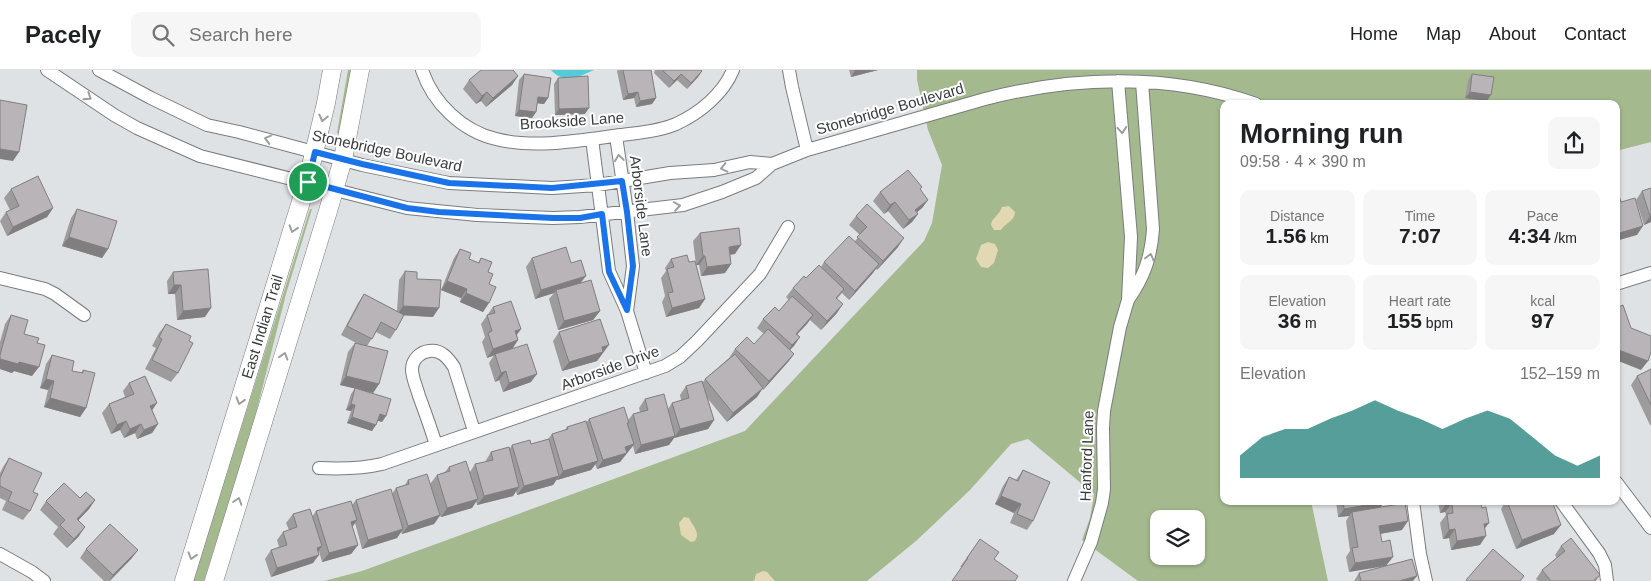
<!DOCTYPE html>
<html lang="en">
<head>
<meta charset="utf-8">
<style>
  :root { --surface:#fff; --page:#f6f6f6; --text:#202124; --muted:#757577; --line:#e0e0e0; --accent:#0f766e }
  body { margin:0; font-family:Helvetica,sans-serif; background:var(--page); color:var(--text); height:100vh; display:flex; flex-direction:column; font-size:19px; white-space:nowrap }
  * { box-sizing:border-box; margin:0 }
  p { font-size:16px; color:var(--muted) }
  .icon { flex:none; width:28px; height:28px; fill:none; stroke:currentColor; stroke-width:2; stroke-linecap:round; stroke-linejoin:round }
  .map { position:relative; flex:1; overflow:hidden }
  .drawer { position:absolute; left:1220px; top:30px; width:400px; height:405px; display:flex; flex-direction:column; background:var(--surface); border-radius:10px; box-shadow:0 1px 4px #0004 }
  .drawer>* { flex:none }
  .buttons { position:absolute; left:1150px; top:440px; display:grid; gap:10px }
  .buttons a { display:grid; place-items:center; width:55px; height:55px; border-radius:10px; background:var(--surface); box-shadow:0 1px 4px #0004; font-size:25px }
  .pin { position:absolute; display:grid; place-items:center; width:42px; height:42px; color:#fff; margin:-21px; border:2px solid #fff; border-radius:50%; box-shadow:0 1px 5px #0007 }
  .round { display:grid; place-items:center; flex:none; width:52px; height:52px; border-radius:10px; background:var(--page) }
  .overview { display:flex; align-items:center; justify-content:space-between; height:85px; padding:0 20px }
  h1 { font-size:28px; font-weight:800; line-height:38px }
  .figures { display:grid; grid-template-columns:repeat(3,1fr); gap:8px; height:85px; padding:5px 20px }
  .figures div { display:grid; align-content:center; border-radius:10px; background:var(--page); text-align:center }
  .figures b { font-size:21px; font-weight:800 }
  .figures small { font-size:14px; font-weight:400 }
  .figures p { font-size:14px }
  .chart { height:140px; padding:10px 20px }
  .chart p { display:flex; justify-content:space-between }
  .chart svg { width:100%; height:90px; margin-top:5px; fill:var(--accent); opacity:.7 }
  header { display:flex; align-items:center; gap:30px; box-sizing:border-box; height:70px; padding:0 25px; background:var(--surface); border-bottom:1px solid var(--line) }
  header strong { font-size:24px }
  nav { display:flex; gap:28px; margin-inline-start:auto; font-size:18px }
  .search { width:350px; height:45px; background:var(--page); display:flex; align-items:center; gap:12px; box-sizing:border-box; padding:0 18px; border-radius:10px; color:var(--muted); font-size:19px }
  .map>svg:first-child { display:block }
  .green { fill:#a4ba8e; fill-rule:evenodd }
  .sand { fill:#e2d8b3 }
  .water { fill:#53ccd6 }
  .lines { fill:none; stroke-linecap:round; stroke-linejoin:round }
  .minor-casing { stroke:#797c7f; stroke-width:14 }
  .secondary-casing { stroke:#797c7f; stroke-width:19 }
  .minor { stroke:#fff; stroke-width:12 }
  .secondary { stroke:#fff; stroke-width:18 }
  .wall { fill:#9e9b9d }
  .shaded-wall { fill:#817e80 }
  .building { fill:#b8b4b7; stroke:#817e80 }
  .oneway { stroke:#9c9d9e }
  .route-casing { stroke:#fff; stroke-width:10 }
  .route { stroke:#1a73e8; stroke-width:6 }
  .labels { text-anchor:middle; stroke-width:4; stroke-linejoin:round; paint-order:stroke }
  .street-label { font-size:15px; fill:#393b3c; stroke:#fff }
</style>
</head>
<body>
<header>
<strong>Pacely</strong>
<div class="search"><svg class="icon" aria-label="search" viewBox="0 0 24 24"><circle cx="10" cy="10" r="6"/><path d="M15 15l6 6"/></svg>Search here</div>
<nav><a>Home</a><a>Map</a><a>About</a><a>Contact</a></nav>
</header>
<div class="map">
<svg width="1651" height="511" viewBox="0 0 1651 511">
  <rect width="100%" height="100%" fill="#dfe2e5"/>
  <path class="green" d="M348,0H351L339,63H337Z
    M917,0H1651V72L1616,81V34H1224V431H1311L1328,511H1138L1082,470L1090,448L1094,424L1028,369L1011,374L970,420L916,471L867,511H324L362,501L745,361L924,171L932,153L942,95L928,60L917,10ZM1159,449H1196V486H1159Z
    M310,139H312L286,224L252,359L204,511H193Z"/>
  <path class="sand" d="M1009,136L1015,142C1015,151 1005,153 1001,160H994L991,155C992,147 999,146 1002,137Z
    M988,172L995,174L998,180L994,193L988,198L981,197L976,189L981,175Z
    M684,447L689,448C692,455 701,462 695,471L691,472L681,465L679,453Z
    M763,501L767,502L775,511H754L756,504Z"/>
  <path class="water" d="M551,0H594C578,7 565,15 551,0Z"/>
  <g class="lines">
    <g class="minor-casing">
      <path id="minor" d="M47,0L114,45L137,58L200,86L407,138L477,145L553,148L580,147L683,135L722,122L756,108L772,94L807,80L985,29C1073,6 1170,3 1256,34
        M99,0L151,28L207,55L239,62L362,95L449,113L552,118L598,115L670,103L714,100L750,92L772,94
        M422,0C433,33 462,61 496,69C534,79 583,70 621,65C639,63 659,61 676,54C700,43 723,24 733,0
        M789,0L792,17L807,80
        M616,66L627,142L633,196L627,241
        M592,69L609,201L627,241L646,303
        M0,208L45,219L55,224L84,245
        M1616,214L1651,203
        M1128,230C1144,207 1151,188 1153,159L1142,12
        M436,375C431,359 425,342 419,326C417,318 412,308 412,299C412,290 420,282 429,281C441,279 448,288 454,297L474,361
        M319,398C341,399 361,399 382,394L665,296L680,287L697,271L760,204L788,157
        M1616,412L1651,458
        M1413,431L1420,484L1426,511
        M1561,431L1599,483L1605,495L1607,511
        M0,484L32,502L44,511
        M1074,511L1091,472L1102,433L1104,419L1103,358L1104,341L1120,257L1128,230L1131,167L1118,11"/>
    </g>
    <g class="secondary-casing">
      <g id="secondary">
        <path id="s1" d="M184,511L307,112L326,33L332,0"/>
        <path d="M214,511L328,141L343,89L360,0"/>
      </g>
    </g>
    <use href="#minor" class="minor"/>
    <use href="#secondary" class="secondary"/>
  </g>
  <path class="wall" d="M618,0H651L656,28L652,34L636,37L634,28L623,30L617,1Z
    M655,0H701L702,1L698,7L687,19L677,10L669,18L654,3Z
    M849,0H878L851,7Z
    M524,4L548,28L544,34L537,33L536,42L532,48L515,46L519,10Z
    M1472,4L1487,31L1465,28L1468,10Z
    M518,6L512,15L486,37L481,31L476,34L463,19L469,10Z
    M558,8L585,44L555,45L554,14Z
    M922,117L920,120L928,130L922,138L917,142L918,144L912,152L903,159L888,141L884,144L873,131L880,122Z
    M1651,118V152L1644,155L1636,130L1642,121Z
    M11,119L53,138L47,147L7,166L0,151L6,142L10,140L4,128Z
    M77,139L108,179L102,188L62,176L71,148Z
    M856,146L898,177L877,200L876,199L849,230L842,223L837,229V243L821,260L810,250L797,264L800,267L790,280L794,284L788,292L763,320L762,319L757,327L727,352L708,329L714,350L708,359L674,368L669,375L635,384L633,376L620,392L597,399L595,394L591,400L557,410V409L553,415L517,425L516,421L513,426L477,435L476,431L472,438L441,447L440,446L434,454L402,464L401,462L397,468L362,479L355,453L352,457L358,475L351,484L322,492L319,481L313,493L271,507L265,489L271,480L279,477L277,470L283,462L289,460L286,453L293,444L312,447L316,441L352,435L356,430L392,424L396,418L405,415L408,410L430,414L437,405L445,402L449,397L470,402L475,394L485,392L491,382L509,380L512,375L531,374L548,369L552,364L565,360L567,357L586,353L589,349L628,350L633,344L640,342L639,338L645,329L668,339L672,333L681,330L680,325L686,316L703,312L705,309L729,288L735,279L754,274L764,264L757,258L763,249L779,241L789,230L786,227L793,218L821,197L824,192L855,171L860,165L849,155Z
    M700,163L735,184L730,185L731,194L725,203L701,206L699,195H696L693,171Z
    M460,179L469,189L478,193L481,188L488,202L489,214L483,242L460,232L461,228L441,220L454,188Z
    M532,188L571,193L581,213L600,241L593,250L558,260L549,229L554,223L535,229L526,197Z
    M671,189L689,192L705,229L699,238L666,247L662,232L665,226L661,208L666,201L665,198Z
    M405,201L417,209L433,247L404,245L396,260L390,269L376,262L367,276L379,314L373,323L358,319L386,346L382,352L377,350L372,361L347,353L351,341L346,340L351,324L355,318L340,315L348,282L355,273L358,274L341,265L358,233L364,224L397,241L399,210Z
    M173,202L205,247L177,250L175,224H168L167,211Z
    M493,237L521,259L517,265L518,270L513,278L531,312L503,322L499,310L495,312L489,293L494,285L487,288L482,272L485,267L481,254Z
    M11,245L24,264L37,273L32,306L14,301L12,303L0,299V272L5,254Z
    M166,254L189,271L178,303L171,312L145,299L156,278L152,276L159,263Z
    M559,262L602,284L597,291L562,301L553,271Z
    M52,285L72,301L81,303L83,300L86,338L80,347L44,337L48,320L40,318L46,294Z
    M1651,299V355H1650L1631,315L1637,306Z
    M129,313L152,340L158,354L152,363L137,369L135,363L124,368L120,360L111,364L102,343L109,334L125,327L123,321Z
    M9,388L33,422L30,441L23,450L2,440L6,431L0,428V403L3,397Z
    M1023,400L1033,451L1027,460L1010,453L1014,443L995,434L1003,416L1009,407L1016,410Z
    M80,428L95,430L89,439L78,450L79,466L67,478L53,464L58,457L40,440L46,431Z
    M1336,431H1384L1381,437L1402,460L1380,464L1349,502L1346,487L1350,481L1346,451L1349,446L1338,447Z
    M1438,431H1482L1481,433L1485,459L1480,475L1451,480L1449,468L1443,469L1440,453L1446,445L1445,442L1440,443Z
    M1506,431H1552L1554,464L1516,479L1501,439Z
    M980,469L994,489L961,497H960Z
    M1561,476L1600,505L1596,511H1538L1536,509L1542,500L1557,488L1555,485Z
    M86,479L138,480L131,489L110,511H104L80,488Z
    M1359,503L1413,511H1354Z"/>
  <path class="shaded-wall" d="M855,0H878L851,7Z
    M702,1L698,7L687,19L691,13Z
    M681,4L677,10L669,18L674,11Z
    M518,6L512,15L486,37L493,28Z
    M487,22L481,31L476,34L482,26Z
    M638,22L634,28L623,30L628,24Z
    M1470,22L1491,25L1487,31L1465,28Z
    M538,27L548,28L544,34L534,33Z
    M656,28L652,34L636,37L640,31Z
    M589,38L585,44L555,45L559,39Z
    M519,40L536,42L532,48L515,46Z
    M0,79L19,82L13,91L0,89Z
    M928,130L922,138L909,149L915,140Z
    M895,132L888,141L884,144L890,135Z
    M53,138L47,147L7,166L13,157Z
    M918,144L912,152L903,159L909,150Z
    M1651,145V152L1644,155L1650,146Z
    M1643,156L1637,165L1616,171V164Z
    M69,167L108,179L102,188L62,176Z
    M904,168L898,177L877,200L883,191Z
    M741,175L735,184L723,185L729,177Z
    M703,186H705L699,195H696Z
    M731,194L725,203L701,206L707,197Z
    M879,194L873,203L849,230L855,221Z
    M586,206L579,215L556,220L554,223L535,229L541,220Z
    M447,211L467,219L461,228L441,220Z
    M174,215H181L175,224H168Z
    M466,223L489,233L483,242L460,232Z
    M705,229L699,238L666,247L672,238Z
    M843,234L837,243L821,260L827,251Z
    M403,236L439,238L433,247L397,245Z
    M211,238L205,247L177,250L183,241Z
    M600,241L593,250L558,260L564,251Z
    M813,245L807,254L790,272L796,264Z
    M521,259L514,268L515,261Z
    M800,267L794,276L786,284L792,275Z
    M518,270L512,279L487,288L493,279Z
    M609,275L597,291L562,301L569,292L602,277Z
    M1616,279L1648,291L1641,300L1616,290Z
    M794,284L788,292L763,320L769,311Z
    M0,289L19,292L39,297L32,306L14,301L12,303L0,299Z
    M506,301L499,310L495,312L501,303Z
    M537,304L531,312L503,322L509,313Z
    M346,306L379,314L373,323L340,315Z
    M46,309L54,311L48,320L40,318Z
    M763,318L757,327L727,352L733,343Z
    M50,328L86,338L80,347L44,337Z
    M157,333L151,342L150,336Z
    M351,334L355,335L351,341L346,340Z
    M380,344L386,346L382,352L375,350Z
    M352,347L376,355L372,361L347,353Z
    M714,350L708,359L674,368L669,375L635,384L641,375L675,366L680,359Z
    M126,351L120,360L111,364L117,355Z
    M141,354L135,363L124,368L130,359Z
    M158,354L152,363L137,369L144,360Z
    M634,374L620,392L597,399L603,390L625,377Z
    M598,391L591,400L557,410L563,401Z
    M559,406L553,415L517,425L524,416Z
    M519,417L513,426L477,435L484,426Z
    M1001,426L1021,434L1014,443L995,434Z
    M478,429L472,438L441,447L447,438Z
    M95,430L89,439L71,458L77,449Z
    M1384,432L1378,441L1352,442L1349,446L1338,447L1344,439Z
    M1452,433L1445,442L1440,443L1446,434Z
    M440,445L434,454L402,464L408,456Z
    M357,450L351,459V452Z
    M1408,451L1402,460L1373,465L1379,456Z
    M1489,453L1482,462L1484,454Z
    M1561,455L1554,464L1516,479L1522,470Z
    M85,457L79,466L67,478L74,469Z
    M403,459L397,468L362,479L368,470Z
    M1455,459L1449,468L1443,469L1449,460Z
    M1486,466L1480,475L1451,480L1457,471Z
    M358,475L351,484L322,492L329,483Z
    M322,476L316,485L317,478Z
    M138,480L131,489L109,511L113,505Z
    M319,485L313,493L271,507L277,498Z
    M1393,487L1386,496L1349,502L1355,493Z
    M1417,506L1413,511H1399Z"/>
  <path class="building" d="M481,0H513L518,6L493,28L487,22L482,26L469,10Z
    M623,0H651L656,28L640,31L638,22L628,24Z
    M662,0H701L702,1L691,13L681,4L674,11Z
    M524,4L551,8L548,28L538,27L536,42L519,40Z
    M1472,4L1494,7L1491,25L1470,22Z
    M588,6L589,38L559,39L558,8Z
    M0,30L27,35L19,82L0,79Z
    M908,100L922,117L920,119L928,130L915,140L918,144L909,150L895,132L890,135L880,122Z
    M38,106L53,138L13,157L6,142L19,136L11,119Z
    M1651,118V145L1650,146L1642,121Z
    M1618,122L1621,132L1635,128L1643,156L1616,164V123Z
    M867,134L904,168L883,191L857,167L867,157L856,146Z
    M77,139L117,151L108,179L69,167Z
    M739,158L741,175L729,177L731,194L707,197L705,186H703L700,163Z
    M849,166L879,194L855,221L824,192Z
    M566,177L571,193L581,190L586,206L541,220L532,188Z
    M460,179L471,183L469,189L479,193L481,188L492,192L488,202L493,204L489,214L496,217L489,233L466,223L467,219L447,211Z
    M687,185L689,192L695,191L705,229L672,238L668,223L673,222L667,199L674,197L671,189Z
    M819,195L844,219L836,228L843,234L827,251L793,218L804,206L806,208Z
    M208,199L211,238L183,241L181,215H174L173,202Z
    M405,201L417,202V209L441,210L439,238L403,236Z
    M591,210L600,241L564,251L556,220Z
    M364,224L404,245L396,260L381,252L372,269L347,256Z
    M792,226L813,245L796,264L800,267L792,275L763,249L775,237L779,241Z
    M511,231L521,259L515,261L518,270L493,279L488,263L492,261L487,245L495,243L493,237Z
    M1623,235L1631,258L1651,266V282L1648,291L1616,279V238Z
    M11,245L28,250L24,264L39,268L37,273L45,275L39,297L19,292L18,294L0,289V285Z
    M600,249L609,275L602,277L603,282L569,292L559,262Z
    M166,254L191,266L189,271L193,273L178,303L152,290L162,269L159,267Z
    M768,259L794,284L769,311L735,279L747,267L754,274Z
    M355,273L388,281L379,314L346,306Z
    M527,274L537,304L509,313L506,301L501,303L495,284Z
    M735,284L763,318L733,343L705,309Z
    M52,285L74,291L72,301L83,303V300L95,303L86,338L50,328L54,311L46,309Z
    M1651,299V335L1637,306Z
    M145,306L157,333L150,336L158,354L144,360L141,354L130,359L126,351L117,355L109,334L134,324L129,313Z
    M702,311L714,350L680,359L672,333L689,328L686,316Z
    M355,318L391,329L386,346L380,344L376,355L352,347L355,335L351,334Z
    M664,324L675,366L641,375L633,344L648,340L645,329Z
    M624,337L629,353H627L634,374L625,377L627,383L603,390L589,349Z
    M586,351L598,391L563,401L552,364L568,359L567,357Z
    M549,369L559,406L524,416L512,375L530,370L531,374Z
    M509,377L519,417L484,426L475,394L493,390L491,382Z
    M9,388L42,403L33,422L38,424L30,441L8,431L12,422L0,416V408Z
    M466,391L478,429L447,438L437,405L450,401L449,397Z
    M1023,400L1050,412L1033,451L1017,444L1021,434L1001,426L1009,407L1018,411Z
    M427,404L440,445L408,456L396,418L409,414L408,410Z
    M64,413L80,428L86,422L95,430L77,449L85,457L74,469L60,455L65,450L46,431Z
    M391,419L403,459L368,470L356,430Z
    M351,431L357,450L351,452L358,475L329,483L316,441Z
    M1343,431H1384V432L1344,439Z
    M1446,431H1480L1482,438L1486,437L1489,453L1484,454L1486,466L1457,471L1455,459L1449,460L1447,444L1453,443L1452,433L1446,434Z
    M1507,431H1552L1561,455L1522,470Z
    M1405,433L1408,451L1379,456L1382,472L1390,470L1393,487L1355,493L1352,478L1358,477L1352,442Z
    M310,439L322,476L317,478L319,485L277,498L271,480L287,475L283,462L297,457L293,444Z
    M110,454L138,480L113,505L86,479Z
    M1571,468L1600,505L1593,511H1551L1542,500L1565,481L1561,476Z
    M980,469L999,482L994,489L1018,506L1015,511H952L968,488H967Z
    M1493,479L1524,506L1520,511H1468L1466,510Z
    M1412,489L1417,506L1399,511H1361L1359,503Z"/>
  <defs><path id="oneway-chevron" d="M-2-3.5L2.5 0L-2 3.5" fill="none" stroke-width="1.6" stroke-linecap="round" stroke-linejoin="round" transform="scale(1.25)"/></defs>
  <g class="oneway">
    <use href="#oneway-chevron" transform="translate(88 27) rotate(34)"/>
    <use href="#oneway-chevron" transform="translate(323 48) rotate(103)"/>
    <use href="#oneway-chevron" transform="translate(1122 60) rotate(85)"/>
    <use href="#oneway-chevron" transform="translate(268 69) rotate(-165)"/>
    <use href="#oneway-chevron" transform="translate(619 88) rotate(-98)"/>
    <use href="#oneway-chevron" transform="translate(724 98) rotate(167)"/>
    <use href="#oneway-chevron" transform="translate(677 136) rotate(-9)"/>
    <use href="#oneway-chevron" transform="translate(293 159) rotate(107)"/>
    <use href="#oneway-chevron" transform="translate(1150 187) rotate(-75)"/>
    <use href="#oneway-chevron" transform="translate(284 286) rotate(-73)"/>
    <use href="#oneway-chevron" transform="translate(240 331) rotate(107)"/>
    <use href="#oneway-chevron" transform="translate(238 431) rotate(-72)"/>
    <use href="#oneway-chevron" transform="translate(192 486) rotate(107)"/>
  </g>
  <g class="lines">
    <g class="route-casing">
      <path id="route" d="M315,82L362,94L449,113L552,118L622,111L627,142L633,196L627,240L609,202L602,144L580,148H553L439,142L407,138L308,112Z"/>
    </g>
    <use href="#route" class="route"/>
  </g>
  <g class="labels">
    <g class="street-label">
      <text transform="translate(890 39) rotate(-16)" y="5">Stonebridge Boulevard</text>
      <text transform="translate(572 51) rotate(-4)" y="5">Brookside Lane</text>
      <text transform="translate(387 81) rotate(12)" y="5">Stonebridge Boulevard</text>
      <text transform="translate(641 136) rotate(83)" y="5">Arborside Lane</text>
      <text dy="5" stroke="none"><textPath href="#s1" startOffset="266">East Indian Trail</textPath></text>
      <text transform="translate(610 298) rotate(-20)" y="5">Arborside Drive</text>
      <text transform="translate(1087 386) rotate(-88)" y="5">Hanford Lane</text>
    </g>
  </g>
</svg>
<div class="buttons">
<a><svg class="icon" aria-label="layers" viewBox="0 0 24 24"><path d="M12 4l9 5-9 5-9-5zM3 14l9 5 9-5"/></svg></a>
</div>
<div class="pin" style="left:308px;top:112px;background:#1e9e55"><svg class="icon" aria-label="arrive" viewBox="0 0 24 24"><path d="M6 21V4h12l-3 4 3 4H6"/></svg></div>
<section class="drawer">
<div class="overview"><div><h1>Morning run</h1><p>09:58 · 4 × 390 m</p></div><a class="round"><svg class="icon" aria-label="share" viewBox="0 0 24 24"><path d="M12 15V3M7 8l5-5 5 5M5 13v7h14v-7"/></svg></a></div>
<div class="figures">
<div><p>Distance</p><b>1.56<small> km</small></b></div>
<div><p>Time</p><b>7:07</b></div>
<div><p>Pace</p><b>4:34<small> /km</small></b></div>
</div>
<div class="figures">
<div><p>Elevation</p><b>36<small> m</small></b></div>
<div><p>Heart rate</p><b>155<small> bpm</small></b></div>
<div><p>kcal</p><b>97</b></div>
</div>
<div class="chart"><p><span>Elevation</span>152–159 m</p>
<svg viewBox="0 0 160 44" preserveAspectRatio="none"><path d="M0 44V33L10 24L20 20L30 20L40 15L50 11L60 6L70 11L80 15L90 20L100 15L110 11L120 15L130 24L140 33L150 38L160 33V44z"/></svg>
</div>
</section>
</div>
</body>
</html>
